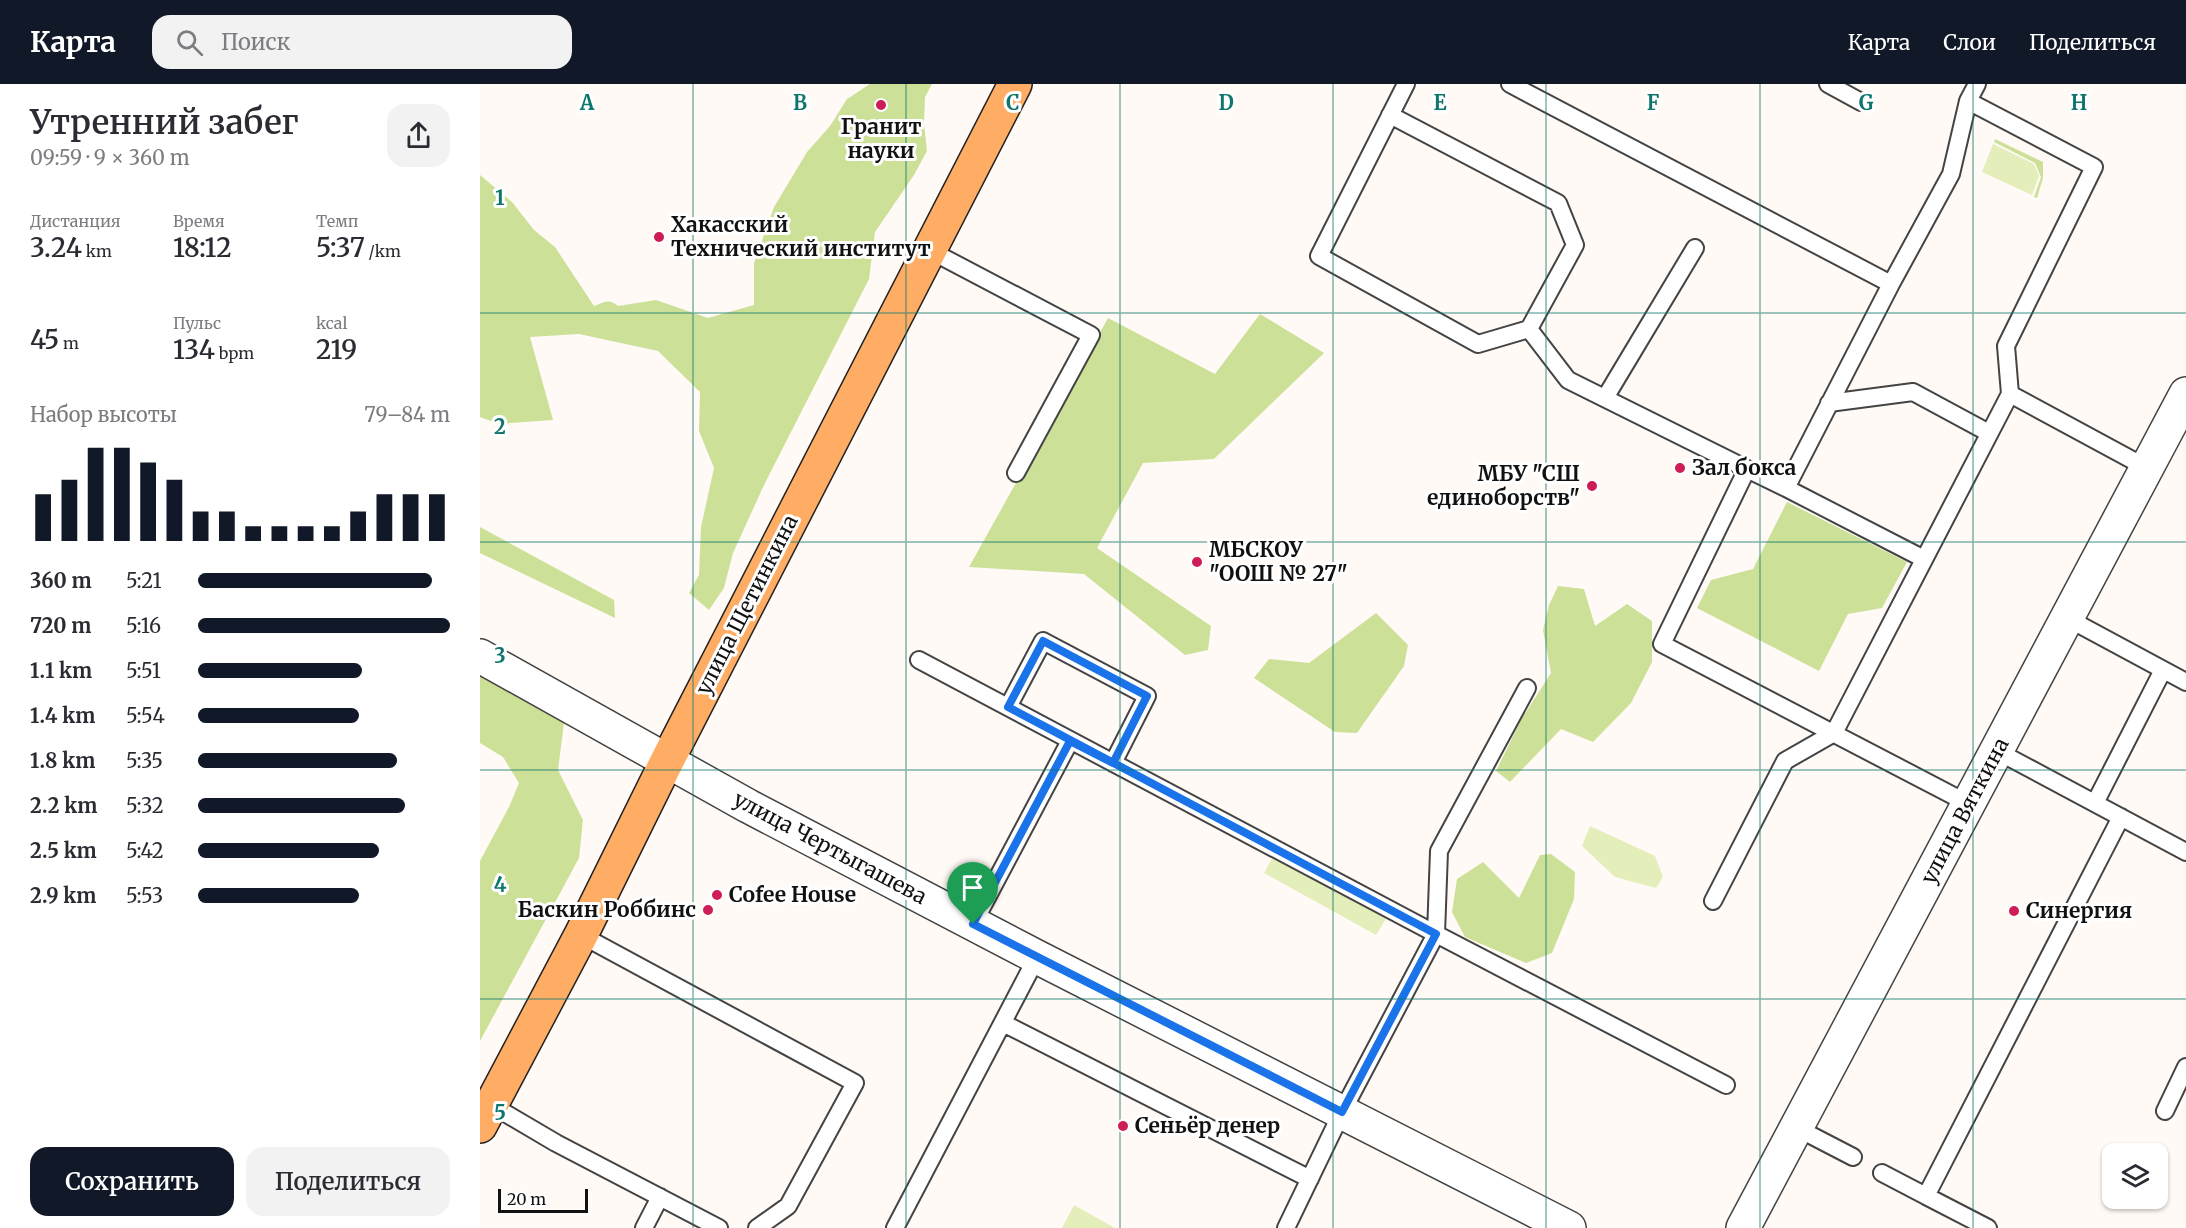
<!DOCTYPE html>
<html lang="ru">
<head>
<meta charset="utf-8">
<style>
  :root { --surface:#fff; --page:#f2f2f3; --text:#2b2b33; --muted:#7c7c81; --accent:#111827 }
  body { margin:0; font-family:Merriweather,serif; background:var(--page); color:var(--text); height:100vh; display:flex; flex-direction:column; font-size:22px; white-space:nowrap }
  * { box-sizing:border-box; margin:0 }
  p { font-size:20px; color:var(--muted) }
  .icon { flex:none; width:33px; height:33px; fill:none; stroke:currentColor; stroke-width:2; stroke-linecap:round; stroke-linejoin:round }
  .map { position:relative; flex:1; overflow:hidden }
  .details { display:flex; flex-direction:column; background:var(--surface); width:480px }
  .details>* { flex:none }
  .buttons { position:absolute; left:1622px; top:1059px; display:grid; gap:12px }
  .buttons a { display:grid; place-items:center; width:66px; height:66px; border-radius:12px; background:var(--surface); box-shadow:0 2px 4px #0004; font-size:30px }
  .scale { position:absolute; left:18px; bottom:15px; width:90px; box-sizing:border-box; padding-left:6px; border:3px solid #111; border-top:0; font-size:16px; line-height:21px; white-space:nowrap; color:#111; -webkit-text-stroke:4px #fff; paint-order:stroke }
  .pin { position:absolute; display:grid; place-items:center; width:51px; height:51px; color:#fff; margin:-62px -26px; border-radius:50% 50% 50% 0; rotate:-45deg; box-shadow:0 0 6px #0007 }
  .pin .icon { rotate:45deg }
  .round { display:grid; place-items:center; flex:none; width:63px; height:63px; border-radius:18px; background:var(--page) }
  .summary { display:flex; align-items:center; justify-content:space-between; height:102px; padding:0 30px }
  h1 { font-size:33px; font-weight:600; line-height:45px }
  .metrics { display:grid; grid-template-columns:repeat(3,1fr); gap:9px; height:102px; padding:6px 30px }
  .metrics div { display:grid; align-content:center }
  .metrics b { font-size:26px; font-weight:600 }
  .metrics small { font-size:16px; font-weight:400 }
  .metrics p { font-size:16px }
  .chart { height:168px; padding:12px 30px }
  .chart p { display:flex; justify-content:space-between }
  .chart svg { width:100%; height:108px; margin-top:6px; stroke:var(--accent); stroke-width:6 }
  .cta { display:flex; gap:12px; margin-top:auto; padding:12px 30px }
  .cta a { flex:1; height:69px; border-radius:18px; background:var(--accent); color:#fff; font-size:24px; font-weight:600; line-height:69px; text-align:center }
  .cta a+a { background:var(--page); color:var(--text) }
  ul { padding:0 30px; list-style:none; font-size:20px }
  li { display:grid; grid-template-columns:96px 72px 1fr; align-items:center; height:45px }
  li i { height:15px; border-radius:8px; background:var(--accent) }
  header { display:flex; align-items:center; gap:36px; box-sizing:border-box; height:84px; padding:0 30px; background:var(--accent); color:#fff }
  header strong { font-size:28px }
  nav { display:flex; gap:33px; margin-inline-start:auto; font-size:21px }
  .search { width:420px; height:54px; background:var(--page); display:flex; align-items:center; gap:15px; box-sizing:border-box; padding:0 21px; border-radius:18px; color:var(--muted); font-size:22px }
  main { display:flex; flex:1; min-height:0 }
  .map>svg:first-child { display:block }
  .green { fill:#e4eeba }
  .forest { fill:#cde098 }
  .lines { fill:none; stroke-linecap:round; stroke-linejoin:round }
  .service-casing { stroke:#444; stroke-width:20 }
  .minor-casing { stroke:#444; stroke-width:36 }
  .primary-casing { stroke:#222; stroke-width:36 }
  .service { stroke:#fff; stroke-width:16 }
  .minor { stroke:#fff; stroke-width:33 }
  .primary { stroke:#ffad65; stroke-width:33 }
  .route-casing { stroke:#fff; stroke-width:12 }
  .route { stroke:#1a73e8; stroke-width:8 }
  .grid { fill:none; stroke:#0f766e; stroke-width:1.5; stroke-opacity:0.55 }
  .poi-dot { fill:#ce1c57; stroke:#fff; stroke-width:2 }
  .labels { text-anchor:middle; stroke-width:6; stroke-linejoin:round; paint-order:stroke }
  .poi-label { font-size:21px; font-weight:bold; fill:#111; stroke:#fff; text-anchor:start }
  .street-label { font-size:21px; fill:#111; stroke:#fff }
  .grid-label { font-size:20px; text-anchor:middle; font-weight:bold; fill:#0f766e; stroke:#fff; stroke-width:6; stroke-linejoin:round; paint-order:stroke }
</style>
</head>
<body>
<header>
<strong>Карта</strong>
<div class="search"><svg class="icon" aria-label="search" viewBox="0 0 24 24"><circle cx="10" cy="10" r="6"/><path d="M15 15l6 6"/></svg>Поиск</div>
<nav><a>Карта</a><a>Слои</a><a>Поделиться</a></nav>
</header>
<main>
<section class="details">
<div class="summary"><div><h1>Утренний забег</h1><p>09:59 · 9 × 360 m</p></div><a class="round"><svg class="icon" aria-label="share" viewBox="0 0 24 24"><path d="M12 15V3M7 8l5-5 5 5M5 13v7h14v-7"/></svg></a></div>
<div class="metrics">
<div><p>Дистанция</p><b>3.24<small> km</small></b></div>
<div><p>Время</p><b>18:12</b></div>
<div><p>Темп</p><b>5:37<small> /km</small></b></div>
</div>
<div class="metrics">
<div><b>45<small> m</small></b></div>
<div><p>Пульс</p><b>134<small> bpm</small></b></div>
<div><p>kcal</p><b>219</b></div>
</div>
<div class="chart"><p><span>Набор высоты</span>79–84 m</p>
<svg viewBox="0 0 160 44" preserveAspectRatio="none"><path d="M5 44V25M15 44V19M25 44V6M35 44V6M45 44V12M55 44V19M65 44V32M75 44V32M85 44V38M95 44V38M105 44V38M115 44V38M125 44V32M135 44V25M145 44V25M155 44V25"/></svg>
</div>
<ul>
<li><b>360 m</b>5:21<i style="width:93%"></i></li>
<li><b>720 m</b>5:16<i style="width:100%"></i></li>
<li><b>1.1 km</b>5:51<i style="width:65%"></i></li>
<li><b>1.4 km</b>5:54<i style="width:64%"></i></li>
<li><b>1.8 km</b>5:35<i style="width:79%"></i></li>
<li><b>2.2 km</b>5:32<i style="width:82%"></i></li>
<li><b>2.5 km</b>5:42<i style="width:72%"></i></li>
<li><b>2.9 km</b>5:53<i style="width:64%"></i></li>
</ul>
<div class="cta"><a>Сохранить</a><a>Поделиться</a></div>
</section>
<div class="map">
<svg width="1706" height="1144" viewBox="0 0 1706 1144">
  <rect width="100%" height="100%" fill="#fffaf5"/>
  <path class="green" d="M1513,60L1554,80L1559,92L1552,111L1502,88Z
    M1110,742L1175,772L1183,793L1176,804L1135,793L1102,762Z
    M794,771L907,833L896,851L784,789Z
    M594,1121L635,1144H582Z"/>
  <path class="forest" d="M390,0H452L445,13L444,40L447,67L434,91L395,148L389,195L284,401L253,469L244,504L229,526L209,509L219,491L221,443L234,384L219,347L220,308L178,267L99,250L50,253L73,336L19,340L0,333V91L32,118L54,146L75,163L114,222C124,218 129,214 138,222L176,216L228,234L274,221V179L294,123L327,68L350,42L367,15Z
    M1515,55L1563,78V94L1557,114L1554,113L1561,93L1555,79L1514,58Z
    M780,230L844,269L734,375L663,379L617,464L731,542L728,566L705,571L604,490L489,483L628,234L735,290Z
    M1307,418L1427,478L1402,524L1368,530L1339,587L1217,524L1231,496L1273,485Z
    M0,443L134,516L135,534L0,469Z
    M1078,502L1104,505L1115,542L1147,520L1172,537V578L1151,619L1113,658L1081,645L1030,698L1016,687L1042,634L1071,589L1063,546L1069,521Z
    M896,529L928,561L924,582L877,649L855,648L774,594L789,575L829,579Z
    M0,578L85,631L78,686L103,736L99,774L0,957V777L29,723L39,699L23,673L0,659Z
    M1071,770L1095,788L1094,815L1072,869L1046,879L985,853L972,828L977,795L1003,778L1039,814L1060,771Z"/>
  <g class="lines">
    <g class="service-casing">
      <path id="service" d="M1030,0L1411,200
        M1348,0L1381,18
        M1497,0L1488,17L1614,83L1526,262L1530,310L1667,384
        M1488,17L1471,90L1411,200L1306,404L1267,385L1182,560L1489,720
        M910,31L1078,119L1095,161L1049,245L998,260L839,172L926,0
        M449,166L611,251L536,389
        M1049,245L1088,296L1267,385
        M1125,314L1215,164
        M1349,319L1433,308L1509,349
        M1306,404L1444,475
        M1587,534L1706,598
        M439,576L956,850L1246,1001
        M528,623L563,557L667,612L633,679
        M1517,667L1706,768
        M1615,719L1683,586
        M1233,817L1305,677L1354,649L1530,310
        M493,840L590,657
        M101,851L375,999L308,1122L277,1144
        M523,939L830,1095
        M8,1019L76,1059L239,1144
        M1685,1027L1706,983
        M1317,1044L1373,1073
        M1402,1089L1446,1112
        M164,1144L180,1113
        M415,1144L557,873
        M806,1144L862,1028L956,850L959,767L1047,604
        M1508,1144L1446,1112L1641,733"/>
    </g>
    <g class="minor-casing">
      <path id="minor" d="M0,572L268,722L557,873L1089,1144
        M1263,1144L1706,310"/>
    </g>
    <g class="primary-casing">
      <path id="primary" d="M0,1042L101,851L188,675L535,0"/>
    </g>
    <use href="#service" class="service"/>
    <use href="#minor" class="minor"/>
    <use href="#primary" class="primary"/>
  </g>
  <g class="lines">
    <g class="route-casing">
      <path id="route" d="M493,840L862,1028L956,850L528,623L563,557L667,612L633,679L590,657L493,840"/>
    </g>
    <use href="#route" class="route"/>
  </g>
  <path class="grid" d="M213,0V1144M426,0V1144M640,0V1144M853,0V1144M1066,0V1144M1280,0V1144M1493,0V1144M0,229H1706M0,458H1706M0,686H1706M0,915H1706"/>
  <g class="poi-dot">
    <circle cx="401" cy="21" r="6"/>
    <circle cx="179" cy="153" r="6"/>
    <circle cx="1200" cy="384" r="6"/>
    <circle cx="1112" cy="402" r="6"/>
    <circle cx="717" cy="478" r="6"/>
    <circle cx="237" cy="811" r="6"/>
    <circle cx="228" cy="826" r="6"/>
    <circle cx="1534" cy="827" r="6"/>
    <circle cx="643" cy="1042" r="6"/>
  </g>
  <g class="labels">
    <g class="poi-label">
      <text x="401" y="50" text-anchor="middle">Гранит<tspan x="401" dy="24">науки</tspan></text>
      <text x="191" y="148">Хакасский<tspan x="191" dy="24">Технический институт</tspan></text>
      <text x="1212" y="391">Зал бокса</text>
      <text x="1100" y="397" text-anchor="end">МБУ "СШ<tspan x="1100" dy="24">единоборств"</tspan></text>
      <text x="729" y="473">МБСКОУ<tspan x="729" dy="24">"ООШ № 27"</tspan></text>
      <text x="249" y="818">Cofee House</text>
      <text x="216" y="833" text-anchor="end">Баскин Роббинс</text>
      <text x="1546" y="834">Синергия</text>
      <text x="655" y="1049">Сеньёр денер</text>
    </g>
    <g class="street-label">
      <text transform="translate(267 521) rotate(-63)" y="7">улица Щетинкина</text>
      <text transform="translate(1485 727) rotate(-62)" y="7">улица Вяткина</text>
      <text transform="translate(350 764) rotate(28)" y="7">улица Чертыгашева</text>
    </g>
  </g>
  <g class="grid-label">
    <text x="107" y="26">A</text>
    <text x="320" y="26">B</text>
    <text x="533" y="26">C</text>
    <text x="746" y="26">D</text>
    <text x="960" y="26">E</text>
    <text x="1173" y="26">F</text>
    <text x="1386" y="26">G</text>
    <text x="1599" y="26">H</text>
    <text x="20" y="121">1</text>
    <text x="20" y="350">2</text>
    <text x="20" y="579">3</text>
    <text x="20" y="808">4</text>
    <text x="20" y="1036">5</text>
  </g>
</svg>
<div class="buttons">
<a><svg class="icon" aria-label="layers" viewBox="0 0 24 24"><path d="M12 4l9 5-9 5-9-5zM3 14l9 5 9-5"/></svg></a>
</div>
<div class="scale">20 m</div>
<div class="pin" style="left:493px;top:840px;background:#1e9e55"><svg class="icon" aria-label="arrive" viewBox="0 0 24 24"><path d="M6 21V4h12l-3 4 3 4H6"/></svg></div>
</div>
</main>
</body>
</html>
